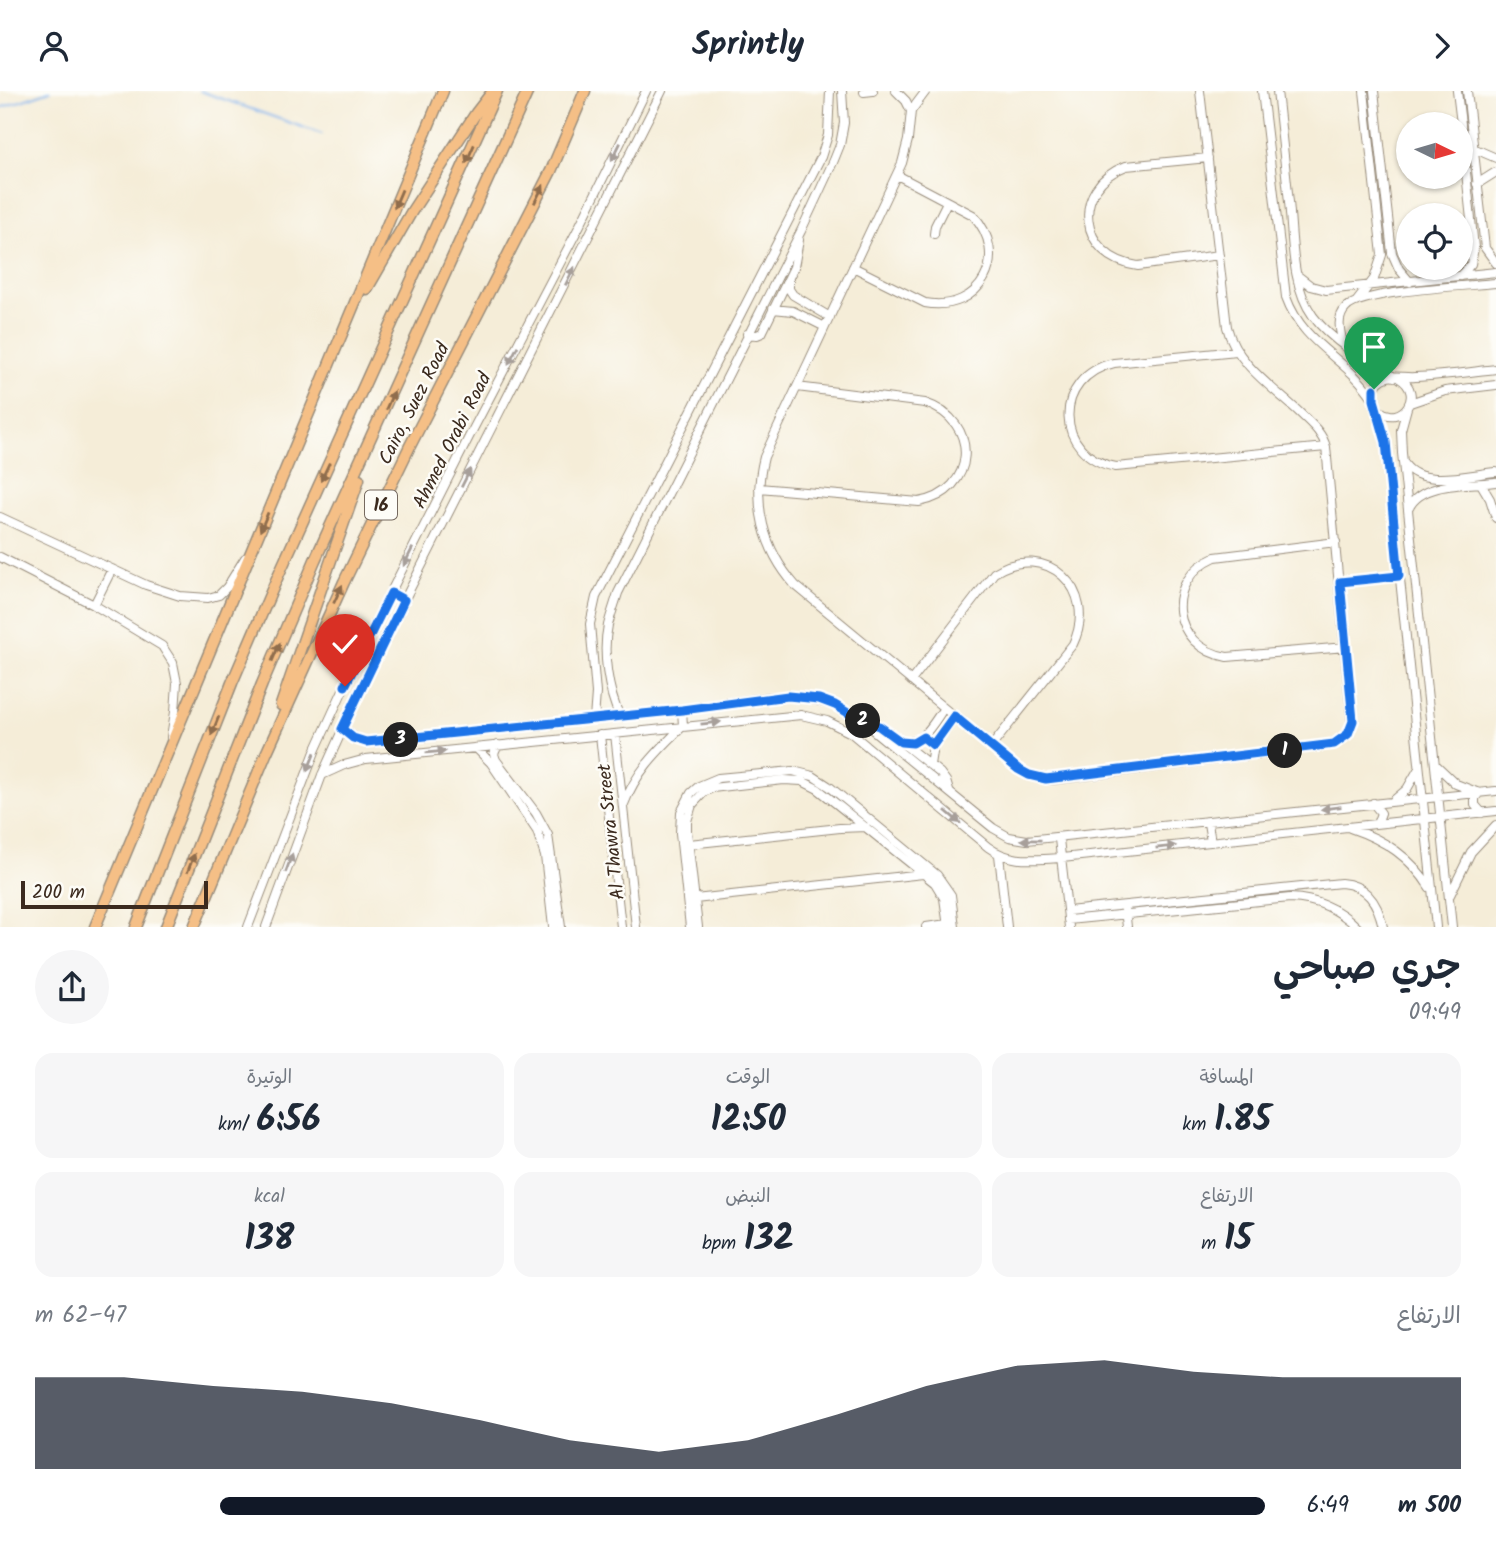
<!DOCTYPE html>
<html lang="ar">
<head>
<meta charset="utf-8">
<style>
  :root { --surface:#fff; --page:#f6f6f7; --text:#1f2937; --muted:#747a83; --accent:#111827 }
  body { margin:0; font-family:Kalam,"Playpen Sans Arabic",sans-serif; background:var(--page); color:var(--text); direction:rtl; height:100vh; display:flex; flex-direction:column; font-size:26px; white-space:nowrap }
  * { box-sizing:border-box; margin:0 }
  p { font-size:23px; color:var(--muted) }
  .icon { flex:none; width:38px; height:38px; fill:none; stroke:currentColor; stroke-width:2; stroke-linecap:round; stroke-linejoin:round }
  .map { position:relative; height:836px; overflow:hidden; direction:ltr }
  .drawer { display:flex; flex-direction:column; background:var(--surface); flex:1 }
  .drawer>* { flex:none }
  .needle { width:46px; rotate:95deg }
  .controls { position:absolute; left:1396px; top:21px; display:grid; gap:14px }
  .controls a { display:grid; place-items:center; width:77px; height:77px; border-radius:50%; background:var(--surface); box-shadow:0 2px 5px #0004; font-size:35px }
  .scale { position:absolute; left:21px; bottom:18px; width:187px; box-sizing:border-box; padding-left:7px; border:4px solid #3b2a1e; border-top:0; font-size:19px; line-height:24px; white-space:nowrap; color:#3b2a1e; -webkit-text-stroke:5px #fdfcf7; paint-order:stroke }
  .pin { position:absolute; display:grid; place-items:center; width:60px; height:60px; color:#fff; margin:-72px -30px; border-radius:50% 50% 50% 0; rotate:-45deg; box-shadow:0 0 7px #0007 }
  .pin .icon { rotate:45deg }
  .km { position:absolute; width:35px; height:35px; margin:-18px; border-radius:50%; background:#222; color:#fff; font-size:19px; line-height:35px; text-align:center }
  .round { display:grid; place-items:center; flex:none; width:74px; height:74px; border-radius:37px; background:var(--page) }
  .overview { display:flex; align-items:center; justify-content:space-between; height:119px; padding:0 35px }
  h1 { font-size:38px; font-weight:600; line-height:52px }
  .stats { display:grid; grid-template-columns:repeat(3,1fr); gap:10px; height:119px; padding:7px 35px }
  .stats div { display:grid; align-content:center; border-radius:18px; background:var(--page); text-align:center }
  .stats b { font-size:35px; font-weight:600 }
  .stats small { font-size:19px; font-weight:400 }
  .stats p { font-size:19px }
  .chart { height:196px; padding:14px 35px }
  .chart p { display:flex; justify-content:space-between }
  .chart svg { width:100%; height:126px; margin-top:7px; fill:var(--accent); opacity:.7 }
  ul { padding:0 35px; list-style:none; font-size:23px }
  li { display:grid; grid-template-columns:112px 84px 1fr; align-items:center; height:52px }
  li i { height:18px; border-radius:9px; background:var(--accent) }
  header { display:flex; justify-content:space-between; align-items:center; height:91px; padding:0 35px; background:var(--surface); font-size:32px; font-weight:600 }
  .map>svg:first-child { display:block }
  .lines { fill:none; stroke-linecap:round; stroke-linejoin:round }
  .stream { stroke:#81b2ec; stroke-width:2 }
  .minor-casing { stroke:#988c7b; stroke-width:10 }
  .highway-casing { stroke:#988c7b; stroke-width:13 }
  .minor { stroke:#fff; stroke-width:8 }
  .highway { stroke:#f5bf86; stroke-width:10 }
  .oneway { fill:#a79f9a }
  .oneway2 { fill:#8f6d4d }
  .route-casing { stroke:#fff; stroke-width:14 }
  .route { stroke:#1a73e8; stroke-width:9 }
  .labels { text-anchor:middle; stroke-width:5; stroke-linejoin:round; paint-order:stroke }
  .shield { fill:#fdfcf7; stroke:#75695f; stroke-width:2 }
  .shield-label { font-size:18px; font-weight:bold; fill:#3b2a1e }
  .street-label { font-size:19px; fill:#3b2a1e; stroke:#fdfcf7 }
</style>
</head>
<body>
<header><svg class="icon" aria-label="forward" viewBox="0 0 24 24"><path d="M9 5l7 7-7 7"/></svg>Sprintly<svg class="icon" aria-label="person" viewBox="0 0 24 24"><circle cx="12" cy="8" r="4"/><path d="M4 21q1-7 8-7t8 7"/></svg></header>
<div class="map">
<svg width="1496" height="836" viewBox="0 0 1496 836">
  <rect width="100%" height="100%" fill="#fdfcf7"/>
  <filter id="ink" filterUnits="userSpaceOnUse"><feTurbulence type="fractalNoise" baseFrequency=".0143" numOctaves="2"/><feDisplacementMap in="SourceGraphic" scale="14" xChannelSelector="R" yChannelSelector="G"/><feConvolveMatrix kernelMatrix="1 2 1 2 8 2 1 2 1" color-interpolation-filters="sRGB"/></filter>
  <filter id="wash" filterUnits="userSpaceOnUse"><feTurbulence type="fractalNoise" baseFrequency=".00686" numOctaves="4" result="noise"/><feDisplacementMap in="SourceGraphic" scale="28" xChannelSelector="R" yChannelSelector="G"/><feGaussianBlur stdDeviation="1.57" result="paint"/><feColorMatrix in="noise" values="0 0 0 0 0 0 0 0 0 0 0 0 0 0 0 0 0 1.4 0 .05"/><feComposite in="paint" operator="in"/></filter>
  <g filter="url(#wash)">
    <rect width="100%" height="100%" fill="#f5edd8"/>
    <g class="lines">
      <path class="stream" d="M200,0L322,43
        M0,17L50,0"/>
    </g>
  </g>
  <g filter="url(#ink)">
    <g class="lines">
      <g class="minor-casing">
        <path id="minor" d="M896,0L906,10L911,20
          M926,0L911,20L908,49L902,72L764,366C752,412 763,458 795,494L1018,678L1035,686L1052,689L1329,654L1345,646L1352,634L1326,356C1322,341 1311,333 1300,322C1274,297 1236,273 1227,236L1200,0
          M1262,0L1286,206C1304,256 1347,266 1374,309
          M1277,0C1281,37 1285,74 1289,111C1293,147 1291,195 1313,225C1332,251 1366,270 1394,286
          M1374,0L1392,162L1399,178L1410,191
          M1457,0L1461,33
          M1467,0L1485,157L1496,172
          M864,1L873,0
          M1473,57L1496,67
          M1208,67L1126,75C1070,96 1078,167 1138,175L1219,164
          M1477,93L1496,81
          M934,143L935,135L947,111
          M853,176L925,212C981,222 1011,165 973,124L897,84
          M1298,185L1311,195L1326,199L1496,181
          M1460,185L1471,173L1474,157L1461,34
          M789,189V198L793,204L830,226
          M1357,210L1374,188L1382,164L1364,0
          M773,218L793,220L825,236
          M747,243L757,244L762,242L794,176L799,149
          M1343,253C1340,240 1336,227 1346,217C1363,199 1468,195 1496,192
          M1237,260L1114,272C1052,286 1054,365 1116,376L1326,356
          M1399,287C1426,303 1401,336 1380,320C1368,310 1373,290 1388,286C1396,284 1406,287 1415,286C1442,285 1469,281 1496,278
          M1410,312L1445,300L1496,294
          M1376,315L1383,339L1388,372L1436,836
          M1407,317L1401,339L1402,362L1452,836
          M1404,372C1420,398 1470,383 1496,381
          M1481,393L1490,408L1496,427
          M759,397L919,411C977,401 981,330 925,312L797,296
          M1409,417C1421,390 1470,394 1496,391
          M0,426L146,494L180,505L208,507L219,504L227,496L245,467
          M1336,451L1215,466C1163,489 1170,556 1227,566L1346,556
          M0,466L94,514L162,555L173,572L177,592L175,621L171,646
          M1340,491L1399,485
          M94,514L112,478
          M911,590L994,482C1046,449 1099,499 1073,553L991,656
          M620,626C608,600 602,562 608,534C611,523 615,512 618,502L801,140L834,69L840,54L844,32L842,0
          M594,628L596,602L590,533L596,506L821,66L828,44L830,0
          M865,631L882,636L940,682L946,690L949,700
          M342,638L359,649L373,651L682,619L770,606H804L835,614L863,631L993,737L1009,746L1027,749L1496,700
          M615,643L636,836
          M600,644L621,836
          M901,651C923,655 933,632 944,617
          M498,654L494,663L496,669L536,722L548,744L561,836
          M476,657L491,672L537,740L545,765L553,836
          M930,674L933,654L954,625
          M1437,675L1456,693L1479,702L1475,707V714L1482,722
          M322,684L344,674L366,668L801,624L827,630L851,642L988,756C1011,773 1035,768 1062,767L1496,720
          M1394,709L1407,698L1418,679
          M1373,712L1381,722L1377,733
          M624,713C637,679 658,660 683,635L682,619
          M1208,732L1211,751
          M1350,737C1385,749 1411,766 1430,797
          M1059,748L1069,836
          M689,753L840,737L866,736
          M999,764L1007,836
          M1450,804L1471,761L1496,734
          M695,808L923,783
          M1125,818L1127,836
          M1068,820L1341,792C1367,794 1378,812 1383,836
          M1068,829L1290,807C1316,808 1338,817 1357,836
          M248,836L316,658L359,564L469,346L579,136L646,0
          M266,836L322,684L372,573L662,0
          M690,836L680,742L681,721L691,702L699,695L718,687L793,680L813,685L830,696L937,784L951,804L955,836
          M698,836L687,740V730L692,714L704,701L712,697L784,689L802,690L818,698L935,792L944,807L948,836
          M926,836L947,833"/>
      </g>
      <g class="highway-casing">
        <path id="highway" d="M367,198L412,120L476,22L493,0
          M281,614L359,388
          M95,836L443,0
          M136,836L232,592L278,485L497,0
          M166,836L262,593L315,469L528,0
          M194,836L266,663L344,491L410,355L551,80L585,0"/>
      </g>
      <use href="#minor" class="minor"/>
      <use href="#highway" class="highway"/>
    </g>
    <defs><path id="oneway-solid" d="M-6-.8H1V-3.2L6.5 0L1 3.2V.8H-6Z" transform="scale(1.75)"/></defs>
    <g class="oneway">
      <use href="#oneway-solid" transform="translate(616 61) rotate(116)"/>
      <use href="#oneway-solid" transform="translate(570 185) rotate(-63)"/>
      <use href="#oneway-solid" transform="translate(513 264) rotate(118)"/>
      <use href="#oneway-solid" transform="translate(466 387) rotate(-63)"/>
      <use href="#oneway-solid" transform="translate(408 466) rotate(117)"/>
      <use href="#oneway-solid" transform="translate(711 632) rotate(-6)"/>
      <use href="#oneway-solid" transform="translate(436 661) rotate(-5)"/>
      <use href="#oneway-solid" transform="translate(311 671) rotate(112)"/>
      <use href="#oneway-solid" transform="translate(1331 717) rotate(173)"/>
      <use href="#oneway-solid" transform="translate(953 726) rotate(40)"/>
      <use href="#oneway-solid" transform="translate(1031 749) rotate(-179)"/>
      <use href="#oneway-solid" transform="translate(1166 756) rotate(-6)"/>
      <use href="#oneway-solid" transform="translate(289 772) rotate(-70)"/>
    </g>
    <g class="oneway2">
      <use href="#oneway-solid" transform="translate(470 63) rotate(114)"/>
      <use href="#oneway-solid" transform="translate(539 103) rotate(-63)"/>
      <use href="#oneway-solid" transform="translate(398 108) rotate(113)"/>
      <use href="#oneway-solid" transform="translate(390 309) rotate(-66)"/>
      <use href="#oneway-solid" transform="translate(325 381) rotate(115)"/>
      <use href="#oneway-solid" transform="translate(264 431) rotate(113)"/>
      <use href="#oneway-solid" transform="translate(338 503) rotate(-65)"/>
      <use href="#oneway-solid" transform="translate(276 561) rotate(-67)"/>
      <use href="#oneway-solid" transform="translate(215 635) rotate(112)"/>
      <use href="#oneway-solid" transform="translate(191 772) rotate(-69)"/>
    </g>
  </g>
  <g class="lines" filter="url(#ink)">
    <g class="route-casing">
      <path id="route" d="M345,595L391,502L404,509L342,638L353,647L366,651L682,619L788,605L819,608L835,614L863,631L879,635L901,651L913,652L923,646L933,654L954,625L1018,678L1029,684L1046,688L1334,653L1348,643L1353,630L1340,491L1399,485L1386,351L1374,309V298"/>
    </g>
    <use href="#route" class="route"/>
  </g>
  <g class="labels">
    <rect class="shield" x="365" y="399.5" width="32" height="29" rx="5"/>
    <g class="shield-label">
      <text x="381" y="420">16</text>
    </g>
    <g class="street-label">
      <text transform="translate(413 312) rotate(-63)" y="7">Cairo, Suez Road</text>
      <text transform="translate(451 349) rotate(-63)" y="7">Ahmed Orabi Road</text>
      <text transform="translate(610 741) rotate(-96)" y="7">Al Thawra Street</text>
    </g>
  </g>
</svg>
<div class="controls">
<a><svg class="needle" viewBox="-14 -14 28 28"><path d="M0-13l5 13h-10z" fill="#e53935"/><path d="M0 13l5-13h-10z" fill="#747a83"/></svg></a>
<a><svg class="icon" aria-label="locate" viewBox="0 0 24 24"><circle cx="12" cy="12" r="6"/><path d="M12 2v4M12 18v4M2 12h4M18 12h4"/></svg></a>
</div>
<div class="scale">200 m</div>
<div class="pin" style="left:1374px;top:298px;background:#1e9e55"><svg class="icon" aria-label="arrive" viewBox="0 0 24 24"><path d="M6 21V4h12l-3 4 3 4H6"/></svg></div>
<div class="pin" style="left:345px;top:595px;background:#d93025"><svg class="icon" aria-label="check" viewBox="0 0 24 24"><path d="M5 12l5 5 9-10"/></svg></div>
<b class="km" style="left:1285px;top:660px">1</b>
<b class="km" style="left:863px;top:630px">2</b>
<b class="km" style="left:401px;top:649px">3</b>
</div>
<section class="drawer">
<div class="overview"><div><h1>جري صباحي</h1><p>09:49</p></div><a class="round"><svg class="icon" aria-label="share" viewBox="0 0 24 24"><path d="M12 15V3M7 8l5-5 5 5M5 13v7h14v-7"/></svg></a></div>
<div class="stats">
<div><p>المسافة</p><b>1.85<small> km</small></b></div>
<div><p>الوقت</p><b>12:50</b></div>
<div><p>الوتيرة</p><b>6:56<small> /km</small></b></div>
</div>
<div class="stats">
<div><p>الارتفاع</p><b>15<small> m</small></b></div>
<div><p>النبض</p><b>132<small> bpm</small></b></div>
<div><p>kcal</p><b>138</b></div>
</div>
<div class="chart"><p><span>الارتفاع</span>47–62 m</p>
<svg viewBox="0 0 160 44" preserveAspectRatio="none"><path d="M0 44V12L10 12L20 15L30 17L40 21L50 27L60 34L70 38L80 34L90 25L100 15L110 8L120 6L130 10L140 12L150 12L160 12V44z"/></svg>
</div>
<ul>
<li><b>500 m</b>6:49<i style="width:85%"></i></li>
</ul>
</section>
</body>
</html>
